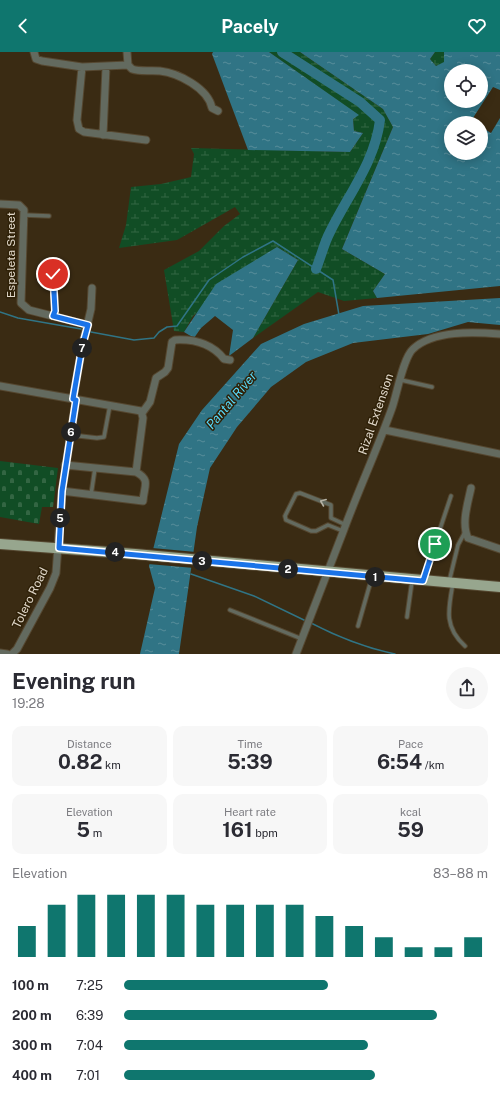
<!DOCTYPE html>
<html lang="en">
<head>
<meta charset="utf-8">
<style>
  :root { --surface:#fff; --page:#f7f7f7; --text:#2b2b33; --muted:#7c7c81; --accent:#0f766e }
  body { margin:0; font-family:"Public Sans",sans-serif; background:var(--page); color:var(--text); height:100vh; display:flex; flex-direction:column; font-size:15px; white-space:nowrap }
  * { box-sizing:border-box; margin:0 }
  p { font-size:13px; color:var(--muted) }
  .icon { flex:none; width:22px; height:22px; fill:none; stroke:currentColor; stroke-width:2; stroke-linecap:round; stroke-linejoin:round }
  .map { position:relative; height:602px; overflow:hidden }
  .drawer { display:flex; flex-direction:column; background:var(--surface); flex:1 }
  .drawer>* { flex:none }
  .controls { position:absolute; left:444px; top:12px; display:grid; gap:8px }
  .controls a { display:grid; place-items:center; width:44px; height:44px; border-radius:50%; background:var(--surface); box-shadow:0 2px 10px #0003; font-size:20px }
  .pin { position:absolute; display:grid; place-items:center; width:34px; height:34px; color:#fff; margin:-17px; border:2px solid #fff; border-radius:50%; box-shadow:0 1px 4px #0007 }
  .km { position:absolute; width:20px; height:20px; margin:-10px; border-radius:50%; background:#222; color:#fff; font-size:11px; line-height:20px; text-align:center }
  .round { display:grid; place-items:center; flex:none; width:42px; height:42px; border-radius:21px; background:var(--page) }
  .head { display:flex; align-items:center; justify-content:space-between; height:68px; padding:0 12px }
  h1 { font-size:22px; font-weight:700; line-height:30px }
  .stats { display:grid; grid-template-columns:repeat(3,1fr); gap:6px; height:68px; padding:4px 12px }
  .stats div { display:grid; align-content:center; border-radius:10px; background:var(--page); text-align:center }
  .stats b { font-size:20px; font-weight:700 }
  .stats small { font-size:11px; font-weight:400 }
  .stats p { font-size:11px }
  .chart { height:112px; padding:8px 12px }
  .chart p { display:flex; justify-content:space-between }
  .chart svg { width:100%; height:72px; margin-top:4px; stroke:var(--accent); stroke-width:6 }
  ul { padding:0 12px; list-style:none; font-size:13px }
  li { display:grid; grid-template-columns:64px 48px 1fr; align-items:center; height:30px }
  li i { height:10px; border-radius:5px; background:var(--accent) }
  header { display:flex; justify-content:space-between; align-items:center; height:52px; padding:0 12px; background:var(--accent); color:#fff; font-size:18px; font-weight:700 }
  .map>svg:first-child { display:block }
  .wetland { fill:url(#wetland-marsh) }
  .cemetery { fill:url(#cemetery-stones) }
  .water { fill:url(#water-ripples); fill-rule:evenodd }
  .pier { fill:#3a2b13 }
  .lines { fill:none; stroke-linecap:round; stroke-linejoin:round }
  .stream { stroke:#307485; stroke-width:1.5 }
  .river { stroke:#307485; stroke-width:10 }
  .lane-casing { stroke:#554730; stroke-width:5.5 }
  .street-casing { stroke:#554730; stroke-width:9 }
  .primary-casing { stroke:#554730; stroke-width:12 }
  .lane { stroke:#636a5f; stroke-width:3.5 }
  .street { stroke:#636a5f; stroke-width:7 }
  .primary { stroke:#97a68e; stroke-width:10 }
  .oneway { stroke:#b5b2a5 }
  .route-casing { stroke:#fff; stroke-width:8 }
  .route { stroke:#1a73e8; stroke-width:5 }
  .labels { text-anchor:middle; stroke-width:3; stroke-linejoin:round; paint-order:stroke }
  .street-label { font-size:12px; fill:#e1d8ca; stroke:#2f2108 }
  .water-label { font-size:13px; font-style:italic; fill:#58dafb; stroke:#2f2108 }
</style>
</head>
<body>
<header><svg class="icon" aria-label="back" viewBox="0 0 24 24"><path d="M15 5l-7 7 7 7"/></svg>Pacely<svg class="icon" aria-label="heart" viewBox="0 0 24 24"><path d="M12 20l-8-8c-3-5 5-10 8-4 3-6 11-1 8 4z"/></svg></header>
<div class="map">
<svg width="500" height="602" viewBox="0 0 500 602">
  <defs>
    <pattern id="wetland-marsh" width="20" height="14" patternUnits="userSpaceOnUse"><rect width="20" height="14" fill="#114d25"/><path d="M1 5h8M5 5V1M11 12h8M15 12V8" fill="none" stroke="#336643"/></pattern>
    <pattern id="cemetery-stones" width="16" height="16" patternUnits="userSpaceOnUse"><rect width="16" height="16" fill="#114d25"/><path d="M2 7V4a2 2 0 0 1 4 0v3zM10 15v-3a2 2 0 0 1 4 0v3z" fill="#336643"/></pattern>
    <pattern id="water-ripples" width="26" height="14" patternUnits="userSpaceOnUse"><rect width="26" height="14" fill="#307485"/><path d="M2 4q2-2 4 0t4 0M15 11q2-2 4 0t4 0" fill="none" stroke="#588d9a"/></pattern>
  </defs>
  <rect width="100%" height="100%" fill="#3a2b13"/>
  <path class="wetland" d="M269,0H300L383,57L393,75L342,197L385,222L373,239L377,246L344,249L318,240L253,286L298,208L277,195L193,264L184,280L174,279L164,218L199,199L224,174L240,162L235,155L177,188L119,196L126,173L131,135L161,132L191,125L194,102L191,96L350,100L363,81L354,79L353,67L358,63Z
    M435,0H444V11L436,14L430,7Z"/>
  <path class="cemetery" d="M0,409L58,416L53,455H42L39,472L0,465Z"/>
  <path class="water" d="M213,0H269L359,63L353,67L354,79L363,81L350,100L248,98L212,2Z
    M300,0H435L430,7L436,14L444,10V0H500V38L493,35L471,69L474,71H451V101H481V75L491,81L500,66V234L377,246L373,239L385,222L342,197L393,75L383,57ZM451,19H481V49H451Z
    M277,195L298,208L253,286L229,304L233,278L215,264L201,276L194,286L184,280L216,232Z
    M500,246V273L468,270L428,282L353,291L306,310L271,335L237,375L210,416L197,475L179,602H140L155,536L149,514L179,392L202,358L261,292L304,272L363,254Z"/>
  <path class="pier" d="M152,496L196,500L194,516L148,512Z"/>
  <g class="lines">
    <path class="stream" d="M0,260L18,266L81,277
      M91,280L134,288L154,286L159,280L167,275L177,274L209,228L243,205L273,189L333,228L339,263
      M191,522L254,544L306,569
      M311,571C338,585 366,596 395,602"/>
    <path class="river" d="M282,0L360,50L380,68C375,110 348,143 330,180C324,191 321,205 316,217"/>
    <g class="lane-casing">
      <path id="lane" d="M24,163L49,164
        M53,264L55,259L53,222
        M401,328L432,335
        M71,383L97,386L104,385L110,353
        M91,443L95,416
        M343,479L328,473L316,479H311L286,468L285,464L296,442L300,441L331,453V466L346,473
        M423,528L451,444
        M449,530L458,493L465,480
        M453,531C448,558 444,575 465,594
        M230,558L302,587
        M407,565L412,529
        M358,574L372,525"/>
    </g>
    <g class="street-casing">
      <path id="street" d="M34,0L36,7L42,9L82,15L128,13
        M127,0L128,13L132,17C140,20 151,18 160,19C178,21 208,36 212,56L218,59
        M82,15L77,68L79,77L84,80L146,88
        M103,83L106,15
        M0,152L19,153L24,158L21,251L29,258L88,273
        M0,334L141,359L143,366L136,420
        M73,347L82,295L91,257L92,236
        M142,361L150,350L156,326L165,320L168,316L172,290L175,288C194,287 212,292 224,307L230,308
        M385,378L500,402
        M471,436C468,451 461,471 468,486L500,497
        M62,439L143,449C144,434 151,428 136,420L65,413
        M0,601L7,602
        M12,602L17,597L50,536L56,521L62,439L76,348
        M296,602C312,561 327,521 343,480C358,439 377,398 392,356C397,342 403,306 413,297C433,278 474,280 500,282"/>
    </g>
    <g class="primary-casing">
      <path id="primary" d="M0,492L135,502L500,535"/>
    </g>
    <use href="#lane" class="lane"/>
    <use href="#street" class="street"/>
    <use href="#primary" class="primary"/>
  </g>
  <defs><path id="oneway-chevron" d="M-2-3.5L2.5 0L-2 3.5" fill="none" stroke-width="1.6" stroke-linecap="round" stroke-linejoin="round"/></defs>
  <use class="oneway" href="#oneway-chevron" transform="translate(323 450) rotate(-158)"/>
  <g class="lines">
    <g class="route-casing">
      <path id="route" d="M53,222L55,259L53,264L88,273L82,295L73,347L76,348L62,439L59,496L423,529L435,492"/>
    </g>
    <use href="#route" class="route"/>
  </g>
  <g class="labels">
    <g class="street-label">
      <text transform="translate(11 203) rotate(-90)" y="4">Espeleta Street</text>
      <text transform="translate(376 362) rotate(-71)" y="4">Rizal Extension</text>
      <text transform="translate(30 546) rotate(-64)" y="4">Tolero Road</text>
    </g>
    <g class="water-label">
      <text transform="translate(231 348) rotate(-50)" y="5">Pantal River</text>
    </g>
  </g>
</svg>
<div class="controls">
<a><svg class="icon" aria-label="locate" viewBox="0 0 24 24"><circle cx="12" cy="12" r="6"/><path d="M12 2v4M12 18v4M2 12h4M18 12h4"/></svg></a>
<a><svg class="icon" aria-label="layers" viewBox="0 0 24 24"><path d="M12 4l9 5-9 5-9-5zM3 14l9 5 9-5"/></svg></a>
</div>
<div class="pin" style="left:435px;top:492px;background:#1e9e55"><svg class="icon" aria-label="arrive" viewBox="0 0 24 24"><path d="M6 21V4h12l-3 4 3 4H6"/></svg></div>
<div class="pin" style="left:53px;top:222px;background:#d93025"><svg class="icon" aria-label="check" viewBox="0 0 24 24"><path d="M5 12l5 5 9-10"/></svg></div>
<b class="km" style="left:375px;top:525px">1</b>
<b class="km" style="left:288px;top:517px">2</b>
<b class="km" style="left:202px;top:509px">3</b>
<b class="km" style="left:115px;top:500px">4</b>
<b class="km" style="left:60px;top:466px">5</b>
<b class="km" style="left:71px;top:380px">6</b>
<b class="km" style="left:82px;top:296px">7</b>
</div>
<section class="drawer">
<div class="head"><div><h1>Evening run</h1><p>19:28</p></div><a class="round"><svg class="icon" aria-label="share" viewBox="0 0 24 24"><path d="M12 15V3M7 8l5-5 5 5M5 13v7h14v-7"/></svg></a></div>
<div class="stats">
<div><p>Distance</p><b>0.82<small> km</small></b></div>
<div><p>Time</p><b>5:39</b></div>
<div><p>Pace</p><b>6:54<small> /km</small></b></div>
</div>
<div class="stats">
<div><p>Elevation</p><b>5<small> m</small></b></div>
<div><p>Heart rate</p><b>161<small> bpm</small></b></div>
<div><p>kcal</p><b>59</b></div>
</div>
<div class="chart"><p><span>Elevation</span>83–88 m</p>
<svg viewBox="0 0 160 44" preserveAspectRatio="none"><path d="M5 44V25M15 44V12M25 44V6M35 44V6M45 44V6M55 44V6M65 44V12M75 44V12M85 44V12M95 44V12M105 44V19M115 44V25M125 44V32M135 44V38M145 44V38M155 44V32"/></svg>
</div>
<ul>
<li><b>100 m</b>7:25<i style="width:56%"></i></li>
<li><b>200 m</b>6:39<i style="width:86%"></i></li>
<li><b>300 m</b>7:04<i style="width:67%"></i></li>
<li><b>400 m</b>7:01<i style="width:69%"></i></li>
</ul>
</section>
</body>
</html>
